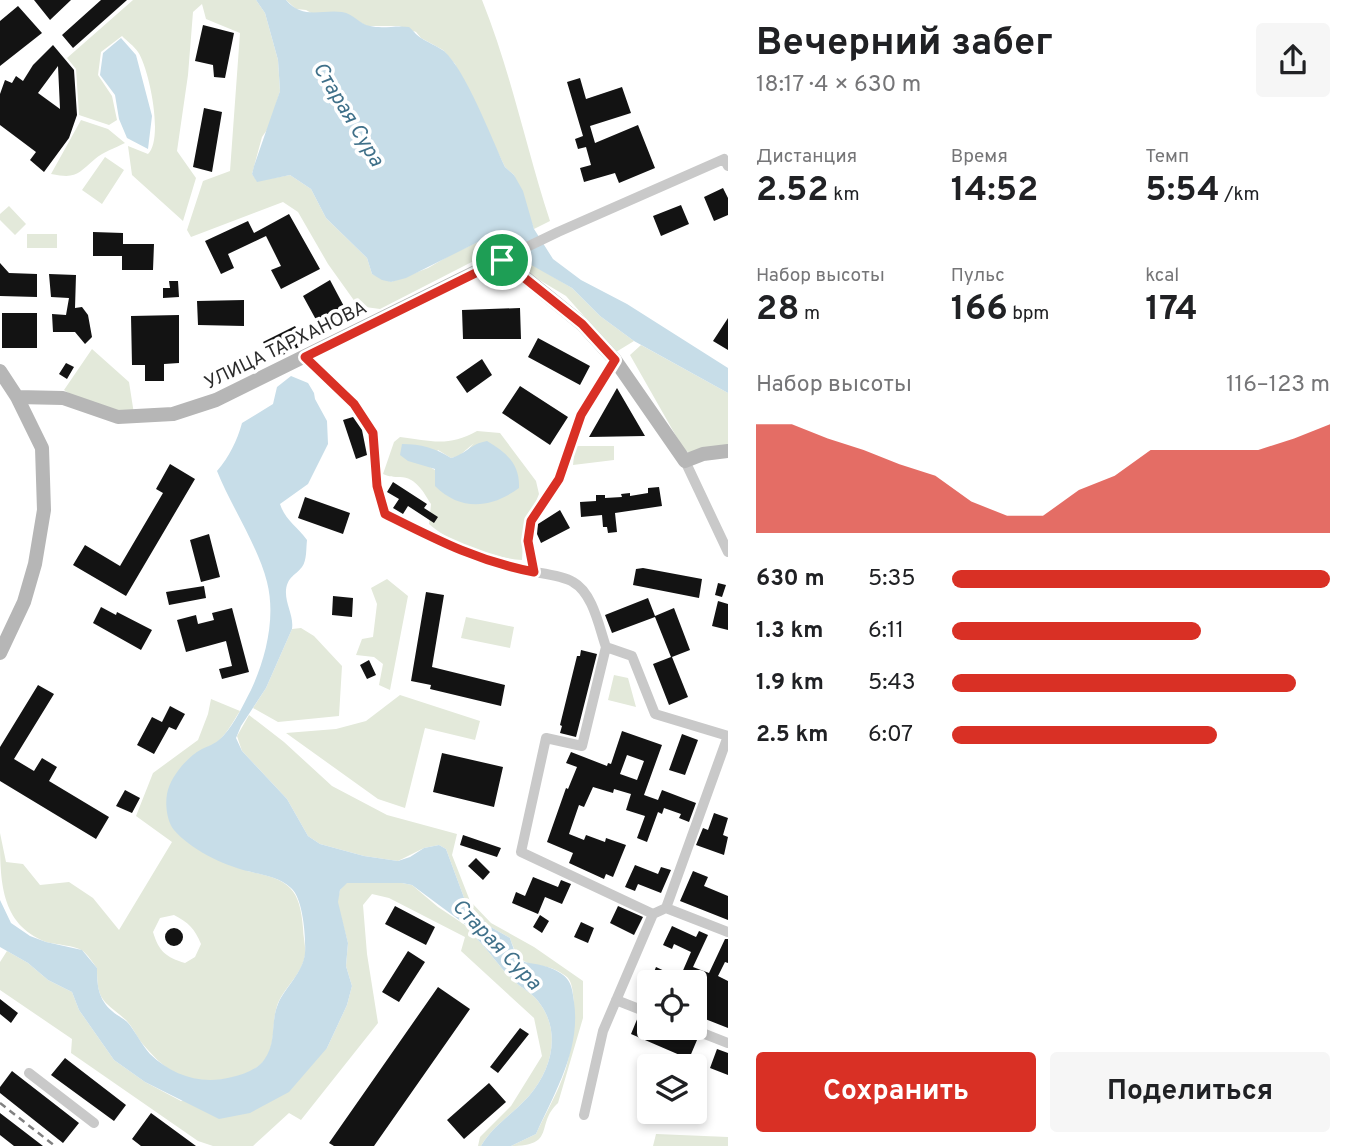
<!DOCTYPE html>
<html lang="ru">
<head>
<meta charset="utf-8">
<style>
  :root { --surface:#fff; --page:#f6f6f6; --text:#202124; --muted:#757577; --accent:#d93025 }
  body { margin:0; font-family:Overpass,sans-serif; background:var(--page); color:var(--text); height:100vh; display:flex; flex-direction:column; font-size:26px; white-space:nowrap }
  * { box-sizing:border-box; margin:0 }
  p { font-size:23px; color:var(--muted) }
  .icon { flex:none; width:38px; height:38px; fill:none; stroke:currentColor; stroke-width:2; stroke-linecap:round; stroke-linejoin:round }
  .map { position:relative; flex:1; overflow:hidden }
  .panel { display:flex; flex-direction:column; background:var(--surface); width:630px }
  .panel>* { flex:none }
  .fabs { position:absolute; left:637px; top:970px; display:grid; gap:14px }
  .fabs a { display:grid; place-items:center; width:70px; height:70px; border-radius:7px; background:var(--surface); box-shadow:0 4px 10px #0003; font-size:35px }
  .pin { position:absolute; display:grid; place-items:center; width:60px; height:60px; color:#fff; margin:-30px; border:4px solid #fff; border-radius:50%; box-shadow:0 2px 7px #0007 }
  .round { display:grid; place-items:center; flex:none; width:74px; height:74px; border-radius:7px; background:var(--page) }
  .head { display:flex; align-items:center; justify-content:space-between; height:119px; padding:0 28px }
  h1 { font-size:38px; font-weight:700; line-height:52px }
  .stats { display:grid; grid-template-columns:repeat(3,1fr); gap:10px; height:119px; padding:7px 28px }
  .stats div { display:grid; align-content:center }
  .stats b { font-size:35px; font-weight:700 }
  .stats small { font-size:19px; font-weight:400 }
  .stats p { font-size:19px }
  .chart { height:196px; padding:14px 28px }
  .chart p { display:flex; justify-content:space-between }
  .chart svg { width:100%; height:126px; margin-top:7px; fill:var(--accent); opacity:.7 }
  .cta { display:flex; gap:14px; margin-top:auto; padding:14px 28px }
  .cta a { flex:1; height:80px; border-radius:7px; background:var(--accent); color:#fff; font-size:28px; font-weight:700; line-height:80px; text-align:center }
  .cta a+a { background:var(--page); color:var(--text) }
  ul { padding:0 28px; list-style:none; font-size:23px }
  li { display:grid; grid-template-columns:112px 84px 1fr; align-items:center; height:52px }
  li i { height:18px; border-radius:9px; background:var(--accent) }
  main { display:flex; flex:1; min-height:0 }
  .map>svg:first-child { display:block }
  .green { fill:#e3e9da; fill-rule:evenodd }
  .water { fill:#c7dde8 }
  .building { fill:#131313; fill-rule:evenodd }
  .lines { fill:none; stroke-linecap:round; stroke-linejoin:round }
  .street { stroke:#c9c9c9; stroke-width:10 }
  .secondary { stroke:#b6b6b6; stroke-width:14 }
  .rail { stroke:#818181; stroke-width:2.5; stroke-dasharray:7 5; stroke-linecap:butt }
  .route-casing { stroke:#fff; stroke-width:14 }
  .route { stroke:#d93025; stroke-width:9 }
  .labels { text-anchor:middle; stroke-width:7; stroke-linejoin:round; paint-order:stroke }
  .street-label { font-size:19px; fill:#2c2c2c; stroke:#fff }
  .water-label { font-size:21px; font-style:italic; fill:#3f7089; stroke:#fff }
</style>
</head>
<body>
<main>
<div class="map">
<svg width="728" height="1146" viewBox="0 0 728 1146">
  <rect width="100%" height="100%" fill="#fff"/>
  <path class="green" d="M133,0H256L265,13L278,60L280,91L269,127L262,137L252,174L257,181L290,175L311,189L326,218L367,258L372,274L391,282L428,268L452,254L480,241H489L501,247L380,309L358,306L328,264L298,212L283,202L191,237L187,230L203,181L230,171L240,33L206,19L202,4L193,12L188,75L177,151L196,178L183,221L132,175L128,146L148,154C164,139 149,68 138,52C134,46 127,41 122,36L101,52L98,75L112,96L117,120L109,125L79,115L76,69L67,58Z
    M286,0H482C511,72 526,148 550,221L534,229L514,175L505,167L455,64L443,50L421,38L416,32L399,26H367L341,12L313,14L306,10L296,9Z
    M81,120L108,129L125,143C115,148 103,152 95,159C77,174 77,179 51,174Z
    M105,157L124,170L102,204L82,190Z
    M9,206L26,224L15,235L0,220V214Z
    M27,234H57V248H27Z
    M518,256L572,288L600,316L634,341L616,352L566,296L513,264Z
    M641,345L728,393V447L690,453L684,450L630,355Z
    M92,349L129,382L134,414L82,402L64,390Z
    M477,431L500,433L536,481L539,494L533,509L524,523L522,560C494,558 450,543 429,524L431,504C424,493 416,477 400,477C393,477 390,477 383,474L394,442L400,437C431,441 449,447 477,431ZM474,443L435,486V470L428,466L438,450L451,458L459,456Z
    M575,446H614V460L573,465Z
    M387,579L408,596L390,690L379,685L383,664L374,657L356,655L362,639L373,637L377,604L371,588Z
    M466,617L514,627L510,648L461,638Z
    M301,628L314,636L342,666L339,716L278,722L253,708L266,688L292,629Z
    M614,675L628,678L636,707L608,700Z
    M400,695L480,721L475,740L425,728L405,808L378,799L286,733L336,729L366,721Z
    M211,699L240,711C232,723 225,738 212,746C203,751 196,754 188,761L247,871C287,879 300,886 303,928C303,936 306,947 305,955C302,975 283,988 277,1006C271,1024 277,1047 263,1062C246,1081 199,1086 177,1074C163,1067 151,1054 141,1042C136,1035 132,1026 126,1020C103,1000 97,1002 97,968C93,963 88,955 83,951C74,945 57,945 46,942C0,924 0,881 0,833L6,862L23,864L40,885L69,882L93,898L119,930L172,842L136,816L153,773L198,740L208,714ZM174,915C188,922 195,929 201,944L195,957L185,963C166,957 159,952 153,932L160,918Z
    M249,715L284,742L332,786L387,815L457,834L452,855L470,901L491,923L534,947L583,981V1018L558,1103C535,1124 557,1146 511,1146L536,1134C546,1112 563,1084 568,1060C572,1045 579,987 567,977C541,955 523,979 510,938L489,926L466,903L446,849L439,845L424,848L398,861L364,856L320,844L308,836L287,799L242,751L237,736Z
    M346,883H402L412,885L438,907L474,931L477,939C490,952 500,968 513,980C521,988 531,992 538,1001C562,1031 552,1069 529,1096C513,1114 493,1125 481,1146H478L480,1137L511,1106L542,1056L534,1018L461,951L465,937L389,898L372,894L363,905L367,954L378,1023L301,1120L289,1113L253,1146H213L198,1141L71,1053L72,1039L0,990V962L7,951L28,963L48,980L72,992L79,1010L114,1060L145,1082L181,1101L327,1048L347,1005L352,986L346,966L348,943L337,902L340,890Z
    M656,1134L728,1137V1146H653Z"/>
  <path class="water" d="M256,0H286C303,20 322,9 342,12C354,14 359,24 370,26C383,29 396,25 409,27C413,30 417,36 421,38C427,42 437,46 444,51C466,71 491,137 505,167L514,175L523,191L534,229L553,259L581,280L627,304L728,368V393L634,341L600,316L572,288L489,241H480L406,278L391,282L382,280L372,274L367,258L326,218L311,189L290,175L257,182L252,174L254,166L280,91L278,60L265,13Z
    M121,38L136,55L152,116L148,149L127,138L119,119L115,95L100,75L103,53Z
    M291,376L308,383L314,393L315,399L327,421L328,444L308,484L280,504C285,520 297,526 307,540C306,548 307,560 302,567C295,576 288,576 286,590C285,604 294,615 292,629L266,688L241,726L236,738L242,751L287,799L308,836L320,844L364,856L398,861L410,857L424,848L439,845L446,849L466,903L489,926L510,938C520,972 528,958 553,969C570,977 572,984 574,1002C581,1049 555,1092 536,1134L511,1146H481C493,1125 513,1114 529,1096C552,1069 562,1031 538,1001C531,992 521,988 513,980C500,968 490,952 477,939L474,931L412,885L402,883H347L340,890L338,902L348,943L346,966L352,986L347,1005L327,1048L289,1092L250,1113L219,1119L145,1082L114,1060L79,1010L72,992L48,980L28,963L0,947V900L11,923L30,936L46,942L82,950L97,968C97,985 98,999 112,1011C117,1016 124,1018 129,1024C136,1033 142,1045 150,1054C173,1076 201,1085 232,1077C243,1075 258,1069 264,1060C277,1043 270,1023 278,1004C285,987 303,973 305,953C306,937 303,898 291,888C278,876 262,875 247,871C223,865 190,849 174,830C167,822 165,805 167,794C170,777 187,757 202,749C211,745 217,743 224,735C235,723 243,705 251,690C266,658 276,617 267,582C258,546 231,506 217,471C229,457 237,441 242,423L273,404L277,387Z
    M487,441C507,453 520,464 519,488C492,508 461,512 435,486V469L408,461L400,455L402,444C421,444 435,448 451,458C466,454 470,444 487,441Z"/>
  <path class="building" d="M34,0H71L50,20Z
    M101,0H127L73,48L62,35Z
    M18,6L42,33L0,66V21Z
    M203,25L234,33L225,78L214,77L213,65L195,61Z
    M53,45L74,70L77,115L69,138L44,172L30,160L36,152L0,125V94L5,80L12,83L16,76L23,81L33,65ZM58,66L60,109L38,93Z
    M580,78L586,99L622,87L631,113L590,126L595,143L638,125L655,168L619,183L615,173L584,182L580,168L591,165L586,147L578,149L575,139L583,136L567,82Z
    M204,108L222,112L212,172L193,167Z
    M723,188L728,198V215L714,221L704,197Z
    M681,205L689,224L661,236L653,216Z
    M289,214L320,269L281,289L271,270L281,266L266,236L228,254L234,268L221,274L205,241L248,221L254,233Z
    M93,232L123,233V244H154L153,270H122V256H93Z
    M0,263L9,273L37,274V297L0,296Z
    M49,274L76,275L75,308L82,307L88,315L92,337L85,344L75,332H53L52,314L66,315L69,298L51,297Z
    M330,280L347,312L320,327L303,296Z
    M169,281H178L179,297L163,298V288H170Z
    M244,300V326L198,325L197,301Z
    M520,308L521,339H463L462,310Z
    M2,313H37V348H2Z
    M179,315V363L164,364V381H145V365H132L131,316Z
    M728,318V350L713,341Z
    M295,326L305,344L273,360L263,342Z
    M538,338L590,366L580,385L528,357Z
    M482,359L492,375L467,393L456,377Z
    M66,363L74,367L67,379L59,374Z
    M520,386L568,417L550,445L502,413Z
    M617,388L645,436L589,437Z
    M353,417L362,430L367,455L356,459L343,420Z
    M170,464L195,479L126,596L73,565L85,545L120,566L163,493L156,489Z
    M393,482L427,504L424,508L438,517L434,523L408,506L403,514L393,508L399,499L387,492Z
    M659,487L662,506L615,513L617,532L608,533L607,527H603L602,515L581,517L580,502L596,501V495H605V498L622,497L621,494L630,493V496L648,493V488Z
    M305,497L350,513L343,534L298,518Z
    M560,510L570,528L541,543L537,534L538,524Z
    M209,534L220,577L201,582L190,540Z
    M643,568L702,579L699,598L633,585L636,569Z
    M718,583L726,585L722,597L715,595Z
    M204,586L206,598L169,605L166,592Z
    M426,592L444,595L432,667L505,685L501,706L430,689L431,685L411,681Z
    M333,596L353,598L352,617L332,615Z
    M648,598L655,616L674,608L690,650L672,657L688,697L669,705L653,664L671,657L655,617L612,633L605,615Z
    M718,601L728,604V630L712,626Z
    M101,607L116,615L117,612L152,630L141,650L93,623Z
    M232,608L249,672L222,679L219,669L232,666L226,641L186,652L177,620L196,615L198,624L214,620L212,613Z
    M581,650L597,654L576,737L560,733L562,726L560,725L577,656H580Z
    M369,660L376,675L367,679L360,665Z
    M38,685L54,694L14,759L34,771L42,758L57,767L49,781L109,817L96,839L0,781V747Z
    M170,706L185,714L176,730L169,727L154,754L137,745L152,717L162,722Z
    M622,731L662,745L644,795L658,800L662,790L696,803L689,822L679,818L681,814L664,808L662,814L658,812L647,842L637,838L645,816L626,810L631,794L614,789L613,793L593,787L584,807L579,805L569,834L584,840L586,835L605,842L606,838L626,845L613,877L606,874L604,879L569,863L573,853L547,842L566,788L568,789L577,767L566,763L571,752L607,766L608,763L611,764ZM627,755L644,761L637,780L620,774Z
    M682,734L698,740L685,775L669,770Z
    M442,753L503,767L494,807L433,792Z
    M125,790L140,798L132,813L116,806Z
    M714,813L728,818L723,835L728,837L724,855L696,845L703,828L708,830Z
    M463,835L501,848L497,857L460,845Z
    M476,858L490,872L483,880L468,866Z
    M635,865L658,874L661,867L671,870L661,893L638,884L635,891L625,887Z
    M693,871L708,877L704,886L728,896V920L680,901Z
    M533,877L558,887L561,880L571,884L562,904L545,897L538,914L512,903L516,892L525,896Z
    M395,906L435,927L426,945L385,924Z
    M618,906L643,917L634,935L610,923Z
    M540,915L549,921L542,933L533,927Z
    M581,922L594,928L588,943L574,937Z
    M672,926L696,937L699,931L708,935L693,967L709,973L725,939H728V963L725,962L718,976L728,981V1028L695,1015L705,985L681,975L691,952L674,944L672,949L663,945Z
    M165 937a9 9 0 1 1 18 0a9 9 0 1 1-18 0Z
    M408,951L425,962L399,1002L382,992Z
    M656,967L673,975L670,982H650Z
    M438,987L470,1009L374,1146H334L329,1143Z
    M0,999L18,1013L11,1023L0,1014Z
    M638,1017L649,1020V1027H668L697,1040L689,1059L631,1034Z
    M520,1028L529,1034L498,1073L490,1067Z
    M717,1049L728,1053V1075L710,1068Z
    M65,1058L126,1105L114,1121L51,1075Z
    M12,1071L79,1123L63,1143L0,1093V1087Z
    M489,1083L506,1102L464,1139L447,1120Z
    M0,1113L43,1146H14L0,1135Z
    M151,1113L196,1146H141L132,1139Z"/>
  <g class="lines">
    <path class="street" d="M502,259L558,232L724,159L728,166
      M305,357L354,404L373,433L377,486L385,514C437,540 477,560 534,572
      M615,360L581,415L559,479L531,521L528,541L534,572C546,574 563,576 573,582C593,593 599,627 606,647L632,656L655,714L728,736
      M685,461L728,552
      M606,647L582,746L546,738L521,852L653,914
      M666,908L728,932
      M616,1000L649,1013
      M687,1027L728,1043
      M29,1073L94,1123
      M584,1115L603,1031L653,914L666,908L728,736"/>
    <path class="secondary" d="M0,371L17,397L42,448L44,510L35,564L24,602L0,653
      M17,397L63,398L118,417L173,414L216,400L502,259L582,324L615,360L685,461L703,454L728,451"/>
    <path class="rail" d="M0,1103L55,1146"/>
  </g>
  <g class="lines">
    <g class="route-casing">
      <path id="route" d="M502,260L582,324L615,360L581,415L559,479L531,521L528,541L534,572C477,561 437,540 385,514L377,486L373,433L354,404L305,357Z"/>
    </g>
    <use href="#route" class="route"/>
  </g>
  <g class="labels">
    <g class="street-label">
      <text transform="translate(285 344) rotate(-26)" y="7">УЛИЦА ТАРХАНОВА</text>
    </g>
    <g class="water-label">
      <text transform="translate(349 114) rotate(59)" y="7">Старая Сура</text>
      <text transform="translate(497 944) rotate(46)" y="7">Старая Сура</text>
    </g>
  </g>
</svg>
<div class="fabs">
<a><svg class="icon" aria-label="locate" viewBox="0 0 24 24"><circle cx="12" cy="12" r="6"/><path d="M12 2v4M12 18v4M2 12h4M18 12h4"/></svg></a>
<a><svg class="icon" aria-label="layers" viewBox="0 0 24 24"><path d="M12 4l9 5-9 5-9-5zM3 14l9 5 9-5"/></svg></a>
</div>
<div class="pin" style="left:502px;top:260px;background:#1e9e55"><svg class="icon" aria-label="arrive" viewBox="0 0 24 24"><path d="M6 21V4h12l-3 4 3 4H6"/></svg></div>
</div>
<section class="panel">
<div class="head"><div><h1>Вечерний забег</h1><p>18:17 · 4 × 630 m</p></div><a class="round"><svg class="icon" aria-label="share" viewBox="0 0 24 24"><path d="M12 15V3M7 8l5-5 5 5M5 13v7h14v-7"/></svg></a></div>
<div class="stats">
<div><p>Дистанция</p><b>2.52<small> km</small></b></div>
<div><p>Время</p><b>14:52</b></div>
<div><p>Темп</p><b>5:54<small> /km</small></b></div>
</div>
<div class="stats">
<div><p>Набор высоты</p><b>28<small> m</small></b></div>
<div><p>Пульс</p><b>166<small> bpm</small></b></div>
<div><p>kcal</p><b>174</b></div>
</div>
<div class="chart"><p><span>Набор высоты</span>116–123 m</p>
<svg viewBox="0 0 160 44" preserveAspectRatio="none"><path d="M0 44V6L10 6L20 11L30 15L40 20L50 24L60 33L70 38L80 38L90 29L100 24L110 15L120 15L130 15L140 15L150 11L160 6V44z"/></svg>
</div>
<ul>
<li><b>630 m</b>5:35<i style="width:100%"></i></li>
<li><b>1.3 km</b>6:11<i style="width:66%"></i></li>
<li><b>1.9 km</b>5:43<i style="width:91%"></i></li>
<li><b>2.5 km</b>6:07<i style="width:70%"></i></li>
</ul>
<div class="cta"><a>Сохранить</a><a>Поделиться</a></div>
</section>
</main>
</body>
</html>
